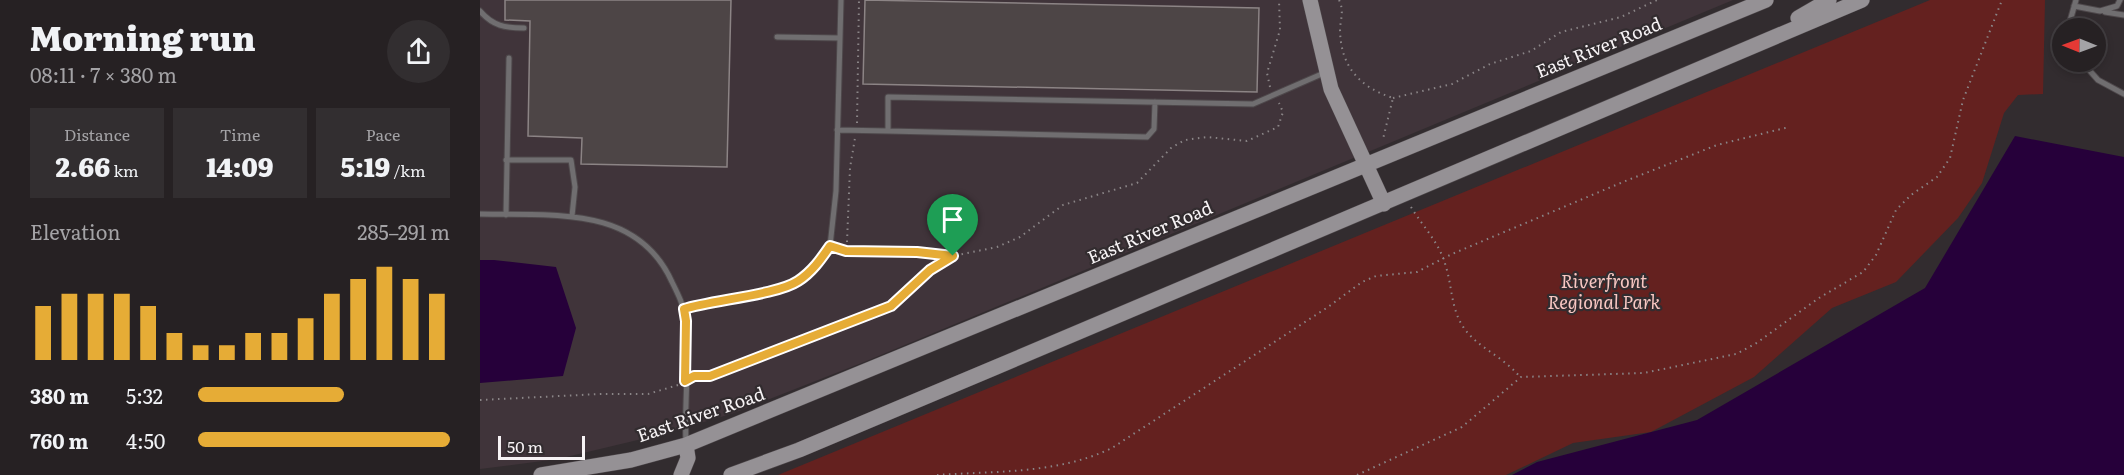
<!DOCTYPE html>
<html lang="en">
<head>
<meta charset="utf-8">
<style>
  :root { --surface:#262123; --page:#322e30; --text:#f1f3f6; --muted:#a4a3a6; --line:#423e41; --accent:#e6ac36 }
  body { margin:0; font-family:Literata,serif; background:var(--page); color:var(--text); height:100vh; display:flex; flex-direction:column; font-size:22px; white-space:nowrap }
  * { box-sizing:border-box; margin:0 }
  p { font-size:20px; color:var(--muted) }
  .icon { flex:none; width:33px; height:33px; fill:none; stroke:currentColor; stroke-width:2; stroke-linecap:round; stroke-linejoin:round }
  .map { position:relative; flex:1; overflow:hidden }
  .side { display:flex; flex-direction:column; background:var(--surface); width:480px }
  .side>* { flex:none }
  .needle { width:39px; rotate:271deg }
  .buttons { position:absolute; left:1572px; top:18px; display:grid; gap:12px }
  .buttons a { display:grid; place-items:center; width:54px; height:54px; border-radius:50%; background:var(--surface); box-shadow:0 3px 9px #0003,0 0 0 2px var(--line); font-size:30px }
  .scale { position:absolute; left:18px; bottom:15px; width:87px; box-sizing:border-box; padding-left:6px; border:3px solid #f7f3f5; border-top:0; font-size:16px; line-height:21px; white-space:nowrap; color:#f7f3f5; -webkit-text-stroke:4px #322c2f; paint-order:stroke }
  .pin { position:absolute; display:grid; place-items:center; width:51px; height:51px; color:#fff; margin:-62px -26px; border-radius:50% 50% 50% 0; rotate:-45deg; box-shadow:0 0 6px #0007 }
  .pin .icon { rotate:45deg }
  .round { display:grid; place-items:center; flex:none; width:63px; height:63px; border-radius:32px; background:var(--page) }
  .overview { display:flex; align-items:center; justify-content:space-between; height:102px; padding:0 30px }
  h1 { font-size:33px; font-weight:800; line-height:45px }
  .figures { display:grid; grid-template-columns:repeat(3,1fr); gap:9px; height:102px; padding:6px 30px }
  .figures div { display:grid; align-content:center; border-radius:0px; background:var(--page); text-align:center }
  .figures b { font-size:26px; font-weight:800 }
  .figures small { font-size:16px; font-weight:400 }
  .figures p { font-size:16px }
  .chart { height:168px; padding:12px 30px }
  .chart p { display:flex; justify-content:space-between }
  .chart svg { width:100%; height:108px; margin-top:6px; stroke:var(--accent); stroke-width:6 }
  ul { padding:0 30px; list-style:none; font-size:20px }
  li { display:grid; grid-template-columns:96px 72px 1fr; align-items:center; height:45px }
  li i { height:15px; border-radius:8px; background:var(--accent) }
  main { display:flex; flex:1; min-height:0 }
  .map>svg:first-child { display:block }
  .built { fill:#40343a }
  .green { fill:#64211f }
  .water { fill:#26003a }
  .building { fill:#4d4546; stroke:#8c8485; stroke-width:1.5 }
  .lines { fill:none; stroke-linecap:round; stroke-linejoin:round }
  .lane-casing { stroke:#4e484b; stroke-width:7 }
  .secondary-casing { stroke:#4e484b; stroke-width:16 }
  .path { stroke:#8a8587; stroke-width:2; stroke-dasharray:1.5 4.5; stroke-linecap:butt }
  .lane { stroke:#706e70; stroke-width:5 }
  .secondary { stroke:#959195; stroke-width:15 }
  .route-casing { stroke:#fff; stroke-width:12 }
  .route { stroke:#e6ac36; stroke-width:8 }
  .labels { text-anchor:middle; stroke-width:4.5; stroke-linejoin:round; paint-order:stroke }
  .street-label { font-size:18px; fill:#f7f3f5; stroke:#322c2f }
  .park-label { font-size:18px; font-style:italic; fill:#f8c7c2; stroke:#322c2f }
</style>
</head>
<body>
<main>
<section class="side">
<div class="overview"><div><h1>Morning run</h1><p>08:11 · 7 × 380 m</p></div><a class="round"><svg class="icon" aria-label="share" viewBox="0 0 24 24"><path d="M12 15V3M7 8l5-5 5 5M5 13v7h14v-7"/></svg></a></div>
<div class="figures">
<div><p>Distance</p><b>2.66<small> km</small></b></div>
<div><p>Time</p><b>14:09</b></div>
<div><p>Pace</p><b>5:19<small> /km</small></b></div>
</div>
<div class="chart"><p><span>Elevation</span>285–291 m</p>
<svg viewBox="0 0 160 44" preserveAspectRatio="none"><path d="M5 44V22M15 44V17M25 44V17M35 44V17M45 44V22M55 44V33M65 44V38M75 44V38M85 44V33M95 44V33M105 44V27M115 44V17M125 44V11M135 44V6M145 44V11M155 44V17"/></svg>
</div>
<ul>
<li><b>380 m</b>5:32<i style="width:58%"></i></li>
<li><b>760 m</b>4:50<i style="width:100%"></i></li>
</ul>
</section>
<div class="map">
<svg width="1644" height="475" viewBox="0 0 1644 475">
  <rect width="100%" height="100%" fill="#322c2f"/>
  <path class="built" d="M0,0H1253L384,362L254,413L187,433L78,459L0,469Z"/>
  <path class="green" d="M1450,0H1565L1563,94L1538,95L1524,113L1502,183L1478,218L1416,282L1352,308L1274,377L1171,432L1093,443L1026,475H298Z"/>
  <path class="water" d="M1535,136L1644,157V475H1032L1057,462L1217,420L1445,288Z
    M14,260L76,267L96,328L83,376L0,383V260Z"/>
  <path class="building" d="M25,0H251L247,167L101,164L102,138L48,136L50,21L25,20Z
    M385,0L779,8L777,92L383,84Z"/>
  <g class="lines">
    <g class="lane-casing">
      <path id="lane" d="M1594,6L1620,11L1637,6L1640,0
        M0,11C13,26 25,28 44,28
        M1625,12L1644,15
        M1588,28L1596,0
        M297,37L360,38
        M1602,62L1618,80L1644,94
        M357,130L408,131V97L773,104L844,73
        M408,131L667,137L674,129L675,102
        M26,160H91L95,187L92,216
        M0,214C71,216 157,204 192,282C198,294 204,306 206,320C210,360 204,403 206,443
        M26,215L29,58
        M350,246L366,251L437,252
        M204,309L231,301L298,289L317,281L336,266L350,246L356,191L361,0"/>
    </g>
    <g class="secondary-casing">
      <path id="secondary" d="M830,0L851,89L904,204
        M1318,18L1349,0
        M61,475L151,460L206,445L1286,0
        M201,475L208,458L206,445
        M251,475L319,450L514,368L1382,0"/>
    </g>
    <path class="path" d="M859,0C864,10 861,18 860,28C860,66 879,87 913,98L903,139
      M790,87L787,73L800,30L799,0
      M913,98L972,84L1010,64L1051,51L1081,32L1141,17L1177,0
      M377,123L379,0
      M931,207C943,227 960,243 966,267C972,286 971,307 982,325C995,347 1022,355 1040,377
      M367,242L370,168L375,138
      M446,252L473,256L517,247L540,237L583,205L657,183L691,148L705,140L727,137L767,141L798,127L803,112L799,103
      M216,376H230L411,306L451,270L473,256
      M0,400L120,394H168L198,385
      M457,475C516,471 578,474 632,448L848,307L882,282L896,276L937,272L972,254L1143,182L1237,145L1309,127
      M877,475L982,427L1041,377L1164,373L1256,354L1275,344L1339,298L1383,272L1396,255L1416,210L1431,195L1457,177L1470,158L1483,100L1522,0"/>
    <use href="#lane" class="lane"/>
    <use href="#secondary" class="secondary"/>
  </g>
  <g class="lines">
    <g class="route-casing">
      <path id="route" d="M350,246L366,251L437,252L473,256L450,270L411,306L230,376H214L205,381L206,321L204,309C232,300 297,295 318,281C332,272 341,259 350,246Z"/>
    </g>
    <use href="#route" class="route"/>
  </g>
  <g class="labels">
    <g class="street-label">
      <text transform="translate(1119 48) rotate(-22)" y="6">East River Road</text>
      <text transform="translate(670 233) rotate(-23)" y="6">East River Road</text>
      <text transform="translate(221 415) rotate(-19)" y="6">East River Road</text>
    </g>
    <g class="park-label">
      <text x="1124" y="288">Riverfront<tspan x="1124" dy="21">Regional Park</tspan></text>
    </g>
  </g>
</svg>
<div class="buttons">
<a><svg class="needle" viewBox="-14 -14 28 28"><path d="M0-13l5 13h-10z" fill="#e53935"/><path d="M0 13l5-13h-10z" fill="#a4a3a6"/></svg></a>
</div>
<div class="scale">50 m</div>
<div class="pin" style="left:473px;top:256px;background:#1e9e55"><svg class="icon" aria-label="arrive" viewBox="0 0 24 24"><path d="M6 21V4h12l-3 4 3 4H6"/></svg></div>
</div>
</main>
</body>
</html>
